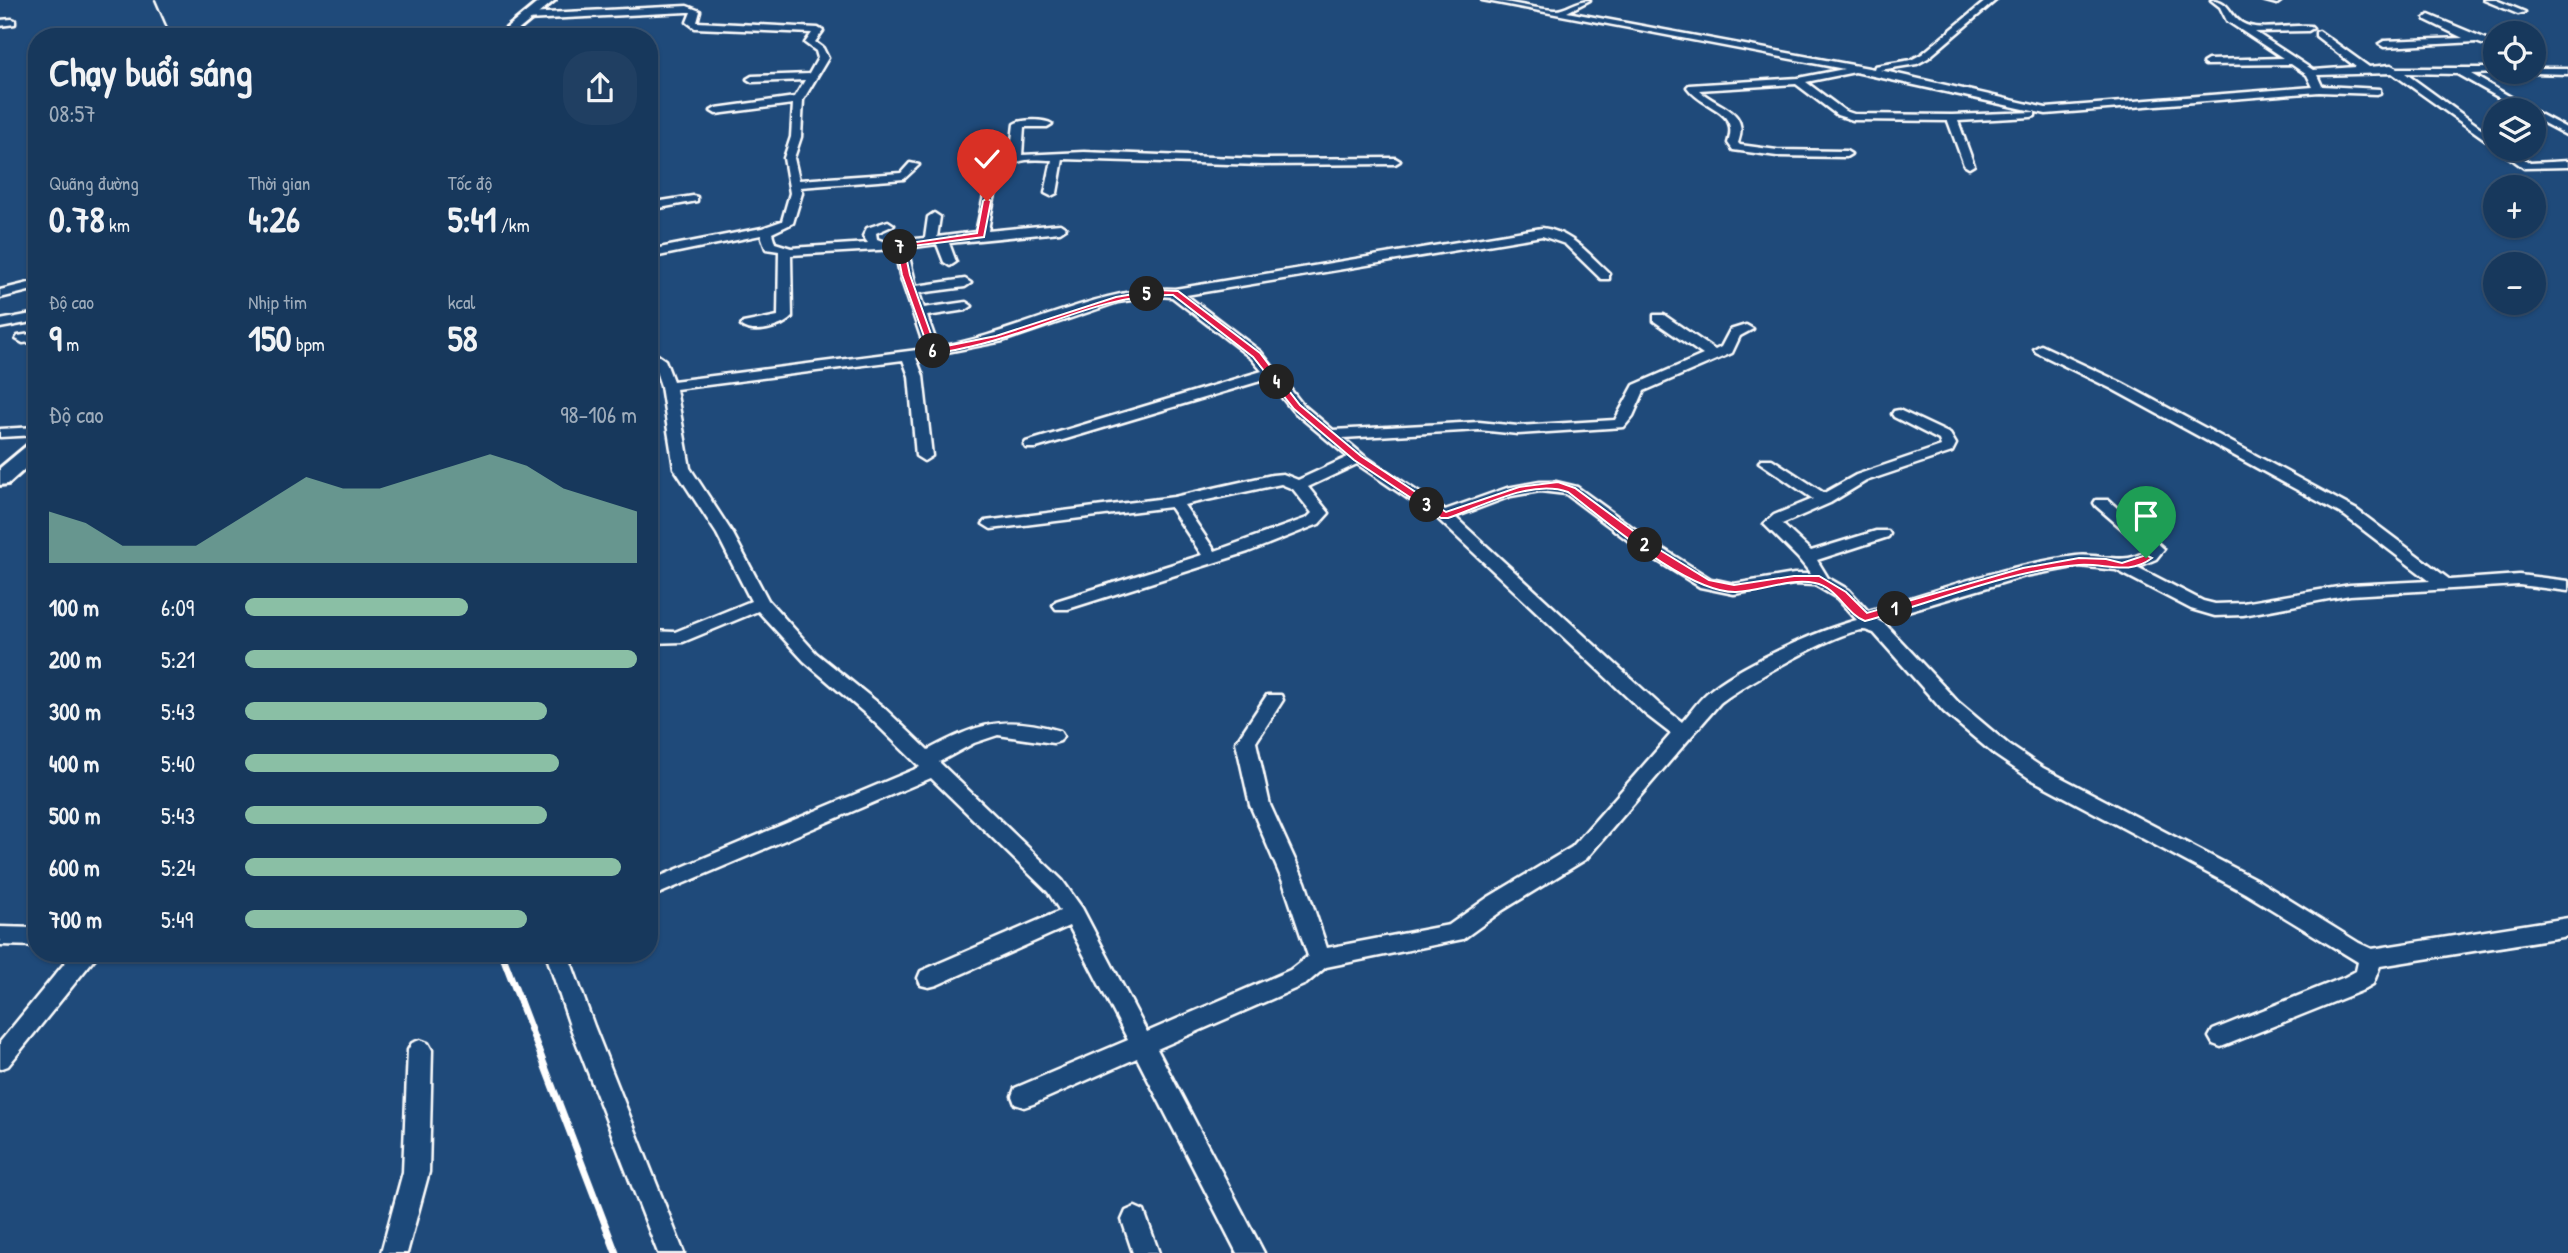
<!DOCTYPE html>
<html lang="vi">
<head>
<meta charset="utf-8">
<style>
  :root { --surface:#17385c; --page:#203f62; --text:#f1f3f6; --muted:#9eacbb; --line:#365272; --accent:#8abfa5 }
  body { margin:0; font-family:"Patrick Hand",sans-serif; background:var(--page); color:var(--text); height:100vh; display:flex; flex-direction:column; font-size:26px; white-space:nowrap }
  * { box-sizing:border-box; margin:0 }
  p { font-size:23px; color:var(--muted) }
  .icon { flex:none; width:38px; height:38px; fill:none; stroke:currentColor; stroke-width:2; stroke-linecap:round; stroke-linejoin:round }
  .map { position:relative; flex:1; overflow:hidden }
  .panel { position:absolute; left:28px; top:28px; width:630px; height:934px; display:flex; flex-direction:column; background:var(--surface); border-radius:28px; box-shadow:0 2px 5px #0004,0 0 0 2px var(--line) }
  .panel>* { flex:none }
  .tools { position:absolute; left:2483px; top:21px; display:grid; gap:14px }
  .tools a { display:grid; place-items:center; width:63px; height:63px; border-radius:50%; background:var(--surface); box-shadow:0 2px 5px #0004,0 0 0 2px var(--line); font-size:35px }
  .pin { position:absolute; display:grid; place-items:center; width:60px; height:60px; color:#fff; margin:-72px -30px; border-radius:50% 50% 50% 0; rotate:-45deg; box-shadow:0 0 7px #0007 }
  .pin .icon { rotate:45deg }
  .km { position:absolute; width:35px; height:35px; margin:-18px; border-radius:50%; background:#222; color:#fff; font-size:19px; line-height:35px; text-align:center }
  .round { display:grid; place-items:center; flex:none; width:74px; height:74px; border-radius:28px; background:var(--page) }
  .summary { display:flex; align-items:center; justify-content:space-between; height:119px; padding:0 21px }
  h1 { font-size:38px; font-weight:800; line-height:52px }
  .stats { display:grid; grid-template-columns:repeat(3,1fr); gap:10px; height:119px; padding:7px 21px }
  .stats div { display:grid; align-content:center }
  .stats b { font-size:35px; font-weight:800 }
  .stats small { font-size:19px; font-weight:400 }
  .stats p { font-size:19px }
  .chart { height:196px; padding:14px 21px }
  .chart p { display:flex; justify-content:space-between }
  .chart svg { width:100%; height:126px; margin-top:7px; fill:var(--accent); opacity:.7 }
  ul { padding:0 21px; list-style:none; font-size:23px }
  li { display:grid; grid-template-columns:112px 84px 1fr; align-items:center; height:52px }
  li i { height:18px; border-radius:9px; background:var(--accent) }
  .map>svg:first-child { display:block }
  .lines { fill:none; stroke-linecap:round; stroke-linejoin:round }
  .street-casing { stroke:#fff; stroke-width:5 }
  .secondary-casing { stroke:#fff; stroke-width:6 }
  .street { fill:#1f4a7a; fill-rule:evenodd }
  .secondary { fill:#1f4a7a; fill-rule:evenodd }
  .rail-far1 { stroke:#fff; stroke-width:2.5 }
  .rail { stroke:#fff; stroke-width:7 }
  .route { fill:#e11d48; stroke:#fff; stroke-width:2 }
</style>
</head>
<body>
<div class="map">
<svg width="2568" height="1253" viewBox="0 0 2568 1253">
  <rect width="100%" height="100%" fill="#1f4a7a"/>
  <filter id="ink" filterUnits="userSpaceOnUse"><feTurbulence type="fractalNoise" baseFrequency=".0143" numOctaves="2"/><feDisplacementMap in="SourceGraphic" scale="14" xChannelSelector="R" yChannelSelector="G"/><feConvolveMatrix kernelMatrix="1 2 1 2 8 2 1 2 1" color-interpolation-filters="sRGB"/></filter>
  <g filter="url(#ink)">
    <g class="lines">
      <g class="street-casing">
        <path id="street" d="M1482,0C1506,0 1529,8 1554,10C1565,11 1576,0 1590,0L1567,12L1874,69L1875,66L1911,60L1922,54L1987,0H1996L1928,58L1917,64L1880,70L2046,108L2313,87L2307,75L2291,64L2205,65L2203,63L2208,60L2283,58L2227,21L2220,7L2211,0C2231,0 2228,16 2244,24C2259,32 2293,24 2311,26L2313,28L2308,31L2255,32L2313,70L2356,67L2316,36V32L2319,31L2369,67L2391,65L2397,68H2496V72L2499,73L2471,74L2533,110H2521L2457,74L2405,73L2496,139V147L2392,73L2317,75L2322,86L2380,89V93L2377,94L2319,92L2046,114L1855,72L1806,82L1845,111L1854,114L1952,115L2035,112V116L2031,117L1958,121L1974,165L1969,168L1964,165L1948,121L1853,120L1837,115L1796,84L1699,90C1718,108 1750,109 1738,143L1740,145L1777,150L1846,151L1851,154L1846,157L1777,156L1733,150L1728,143C1740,109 1703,110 1687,87L1689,85L1798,78L1844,69Z
          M2262,0H2281V1L2277,4Z
          M2484,0H2496L2525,12L2518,14Z
          M687,6L700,11L697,22L818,28L823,31L815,42L823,48L828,58L803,100L801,137L794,158L799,180L901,173L910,163L919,165L904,179L800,187L802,193L793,223L772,233L775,243L791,248L868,243L863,236L867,228L888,221L894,225L876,233L877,239L885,242L925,238L928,217L934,213L940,217L937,237L976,232L985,191L1002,163L996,162L995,159L971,157L965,150L970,147L978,152L1006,154L1010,158L1014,124C1022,119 1044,119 1052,124L1047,127H1024L1022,155L1084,152L1262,159L1395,158L1400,161L1395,164L1262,165L1063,159L1057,193L1051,196L1045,193L1052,160C1042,160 1028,158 1018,162C995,170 992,210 988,231L1060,224L1066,228L1060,232L949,243L956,262L950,266L944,262L937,244L907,248L916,286L965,279L971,283L965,287L919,293L924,308L966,302L972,306L966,310L927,316L938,347C1015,335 1101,285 1175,289L1542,228C1572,232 1588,254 1609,273V279H1601L1565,244L1542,236L1186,295L1261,352L1302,404L1333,430L1479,422L1518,426L1615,420L1634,385L1703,355L1654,321V315H1664L1715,350L1721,347L1730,330L1746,325L1753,329L1740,336L1732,353L1644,391L1633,416L1624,427L1518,434L1479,430L1343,438L1363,455L1445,510L1507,488L1540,482H1556L1577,487L1657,545L1711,579L1734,584L1794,574H1811L1798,558L1764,524L1774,515L1813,499L1759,462L1762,459H1772L1824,493L1856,475L1941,446L1939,440L1894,417L1892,414L1894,411L1899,410L1950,434L1956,444L1952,452L1866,481L1830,503L1782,524L1811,551L1876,531H1888L1890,534L1888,537L1817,560L1828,578L1849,590L1868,611C1936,591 2006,565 2076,556C2101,553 2122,566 2144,552L2147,550L2096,506L2094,503L2096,500H2108L2164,549L2156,559L2137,567L2203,601L2215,604L2243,603L2350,585L2430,581L2345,516L2112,389L2036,352L2034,349L2041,345L2122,383L2357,510L2450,580L2519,575L2568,581V591L2519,585L2350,595L2243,615L2215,616L2191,609L2116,570L2079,566L2025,576L1877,620L1886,625L1958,702L2009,745L2043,768L2259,881L2359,943L2372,949L2568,918V936L2380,966L2373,984L2361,991L2221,1047L2213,1044L2209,1037L2213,1030L2345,977L2356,971L2358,962L2245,893L2029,778L1995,755L1944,712L1874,633C1870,632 1867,630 1863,630C1837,631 1743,685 1720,703L1586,859L1503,910L1463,939L1326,967L1306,984L1157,1049L1264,1253H1237L1137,1058L1033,1104L1024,1107L1015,1104L1012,1096L1015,1088L1128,1040L1069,926L937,985L929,987L921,985L918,978L921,971L1060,911L1048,892L931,778L649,898V881L920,767L869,717L804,661L758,611L683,642L649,643V631L675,632L751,601L717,534L674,468L661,386L654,365L649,361V349L665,360L673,381L925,349L900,275L895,249L791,255L792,317C782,328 753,335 741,326L743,323L778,316L779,251L766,249L761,235L649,258V250L762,228L782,221L790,193L784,158L791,137L793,104L716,114L711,111L716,108L795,97L805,80L752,82L747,79L752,76L809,74L818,58L816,51L805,43L812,33L695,28L687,22L691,12H687L526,20L522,17L526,14ZM1157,296L1172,297L1251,358L1262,371L1026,442L1024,445L1026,448H1036L1267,379L1292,410L1348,457L1298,480L1283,474L1272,475L1174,497L985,521L983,524L991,529L1170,507L1202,555L1056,601L1053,605L1056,609H1068L1248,552L1319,524L1329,513L1308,487L1357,464L1438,519L1645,714L1671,734L1572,847L1487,898L1449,925L1327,948L1305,882L1270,805L1256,742L1283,700L1281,695H1267L1236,742L1250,805L1283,882L1308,956L1290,970L1147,1032L1082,908L1062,880L939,762L974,743L998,735L1053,743L1060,741L1063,736L1060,731C1003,714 978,724 928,750L883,707L816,653L768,600L733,534L690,468L676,389L903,360L909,376L916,456L924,461L932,456L923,376L916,358L1003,341L1118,302ZM1281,484L1293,489L1312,513L1307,518L1215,551L1184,505ZM1540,491L1566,494L1645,553L1700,587L1734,594L1794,584L1815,585L1837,598L1857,620C1818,630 1736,667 1707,693C1697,702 1690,713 1682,722L1659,704L1455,517L1511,496Z
          M2429,15L2496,43V49L2476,42L2384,47L2379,44L2384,41L2463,38L2426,20L2425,18Z
          M12,19L15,20V24L0,26V20Z
          M2534,68H2568V74L2531,73Z
          M2534,111L2568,129V136L2534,118Z
          M2498,149H2510L2530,163L2568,161V167L2524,168Z
          M693,196L697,197V201L649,210V203Z
          M37,281V289L0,298V290Z
          M37,313V321L0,328V320Z
          M37,333V341L23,343L16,339L18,336Z
          M37,427V435L0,437V429Z
          M0,927L37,928V946L0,945Z
          M72,954H94L95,958L8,1066L0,1069V1042Z
          M546,954H568L594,1026L684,1253H658L570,1026Z
          M420,1040L428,1043L432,1050L429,1172L407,1253H381L403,1172L408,1050L412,1043Z
          M1135,1207L1144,1211L1159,1253H1133L1122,1220L1126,1211Z"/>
      </g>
      <g class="secondary-casing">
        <path id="secondary" d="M541,0H555L510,37H496Z
          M37,441V458L8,484L0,485V468L30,443Z"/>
      </g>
      <use href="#street" class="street"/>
      <use href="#secondary" class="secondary"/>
      <path class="rail-far1" d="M155,0L171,37"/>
      <path class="rail" d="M502,954L616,1253"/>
    </g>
  </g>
  <path class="route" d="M987,198L991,201L984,237L904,247L910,275L936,348L996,336L1116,297L1157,290L1178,291L1260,353L1300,405L1361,456L1446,512L1519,487L1558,482L1575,488L1655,547L1709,580L1734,585L1794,576H1819L1846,592L1867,613L2023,568L2079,558L2106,559L2122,563L2146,555L2152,558C2129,576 2105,563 2079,565C2010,570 1932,603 1865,621C1846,614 1837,587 1815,583C1788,578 1762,591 1736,592C1688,593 1606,521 1568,492C1531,479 1483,506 1448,518H1441L1354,460L1294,409L1253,357L1173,295C1104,293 1039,332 973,346C959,349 944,354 930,353L902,275L896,245L977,233L983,201Z"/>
</svg>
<div class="tools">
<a><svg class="icon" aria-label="locate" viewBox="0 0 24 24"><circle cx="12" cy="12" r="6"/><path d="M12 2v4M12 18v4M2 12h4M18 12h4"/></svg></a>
<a><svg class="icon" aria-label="layers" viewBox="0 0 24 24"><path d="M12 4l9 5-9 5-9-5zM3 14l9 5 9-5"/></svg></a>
<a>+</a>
<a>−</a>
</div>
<div class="pin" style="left:2146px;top:558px;background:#1e9e55"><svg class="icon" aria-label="arrive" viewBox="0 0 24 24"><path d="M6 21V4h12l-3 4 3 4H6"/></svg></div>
<div class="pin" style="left:987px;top:201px;background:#d93025"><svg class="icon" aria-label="check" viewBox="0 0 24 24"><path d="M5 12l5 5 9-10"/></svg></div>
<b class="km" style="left:1895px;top:609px">1</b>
<b class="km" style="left:1645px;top:545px">2</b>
<b class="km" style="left:1427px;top:505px">3</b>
<b class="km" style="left:1277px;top:382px">4</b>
<b class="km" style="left:1147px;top:294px">5</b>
<b class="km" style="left:933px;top:351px">6</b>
<b class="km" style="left:900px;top:247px">7</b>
<section class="panel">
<div class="summary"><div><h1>Chạy buổi sáng</h1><p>08:57</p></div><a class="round"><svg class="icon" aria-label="share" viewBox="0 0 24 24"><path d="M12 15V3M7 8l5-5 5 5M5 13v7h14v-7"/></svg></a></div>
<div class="stats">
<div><p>Quãng đường</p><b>0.78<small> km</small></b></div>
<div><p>Thời gian</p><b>4:26</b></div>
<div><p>Tốc độ</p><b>5:41<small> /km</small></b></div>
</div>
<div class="stats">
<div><p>Độ cao</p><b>9<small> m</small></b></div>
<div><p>Nhịp tim</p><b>150<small> bpm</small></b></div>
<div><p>kcal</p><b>58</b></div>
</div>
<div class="chart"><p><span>Độ cao</span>98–106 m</p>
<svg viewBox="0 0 160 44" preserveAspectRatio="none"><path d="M0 44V26L10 30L20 38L30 38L40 38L50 30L60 22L70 14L80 18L90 18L100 14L110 10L120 6L130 10L140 18L150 22L160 26V44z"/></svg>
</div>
<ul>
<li><b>100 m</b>6:09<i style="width:57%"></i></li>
<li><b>200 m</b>5:21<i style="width:100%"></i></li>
<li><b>300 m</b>5:43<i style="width:77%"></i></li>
<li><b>400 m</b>5:40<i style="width:80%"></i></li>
<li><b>500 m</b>5:43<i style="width:77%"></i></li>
<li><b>600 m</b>5:24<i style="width:96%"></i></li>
<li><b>700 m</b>5:49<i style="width:72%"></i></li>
</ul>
</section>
</div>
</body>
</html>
